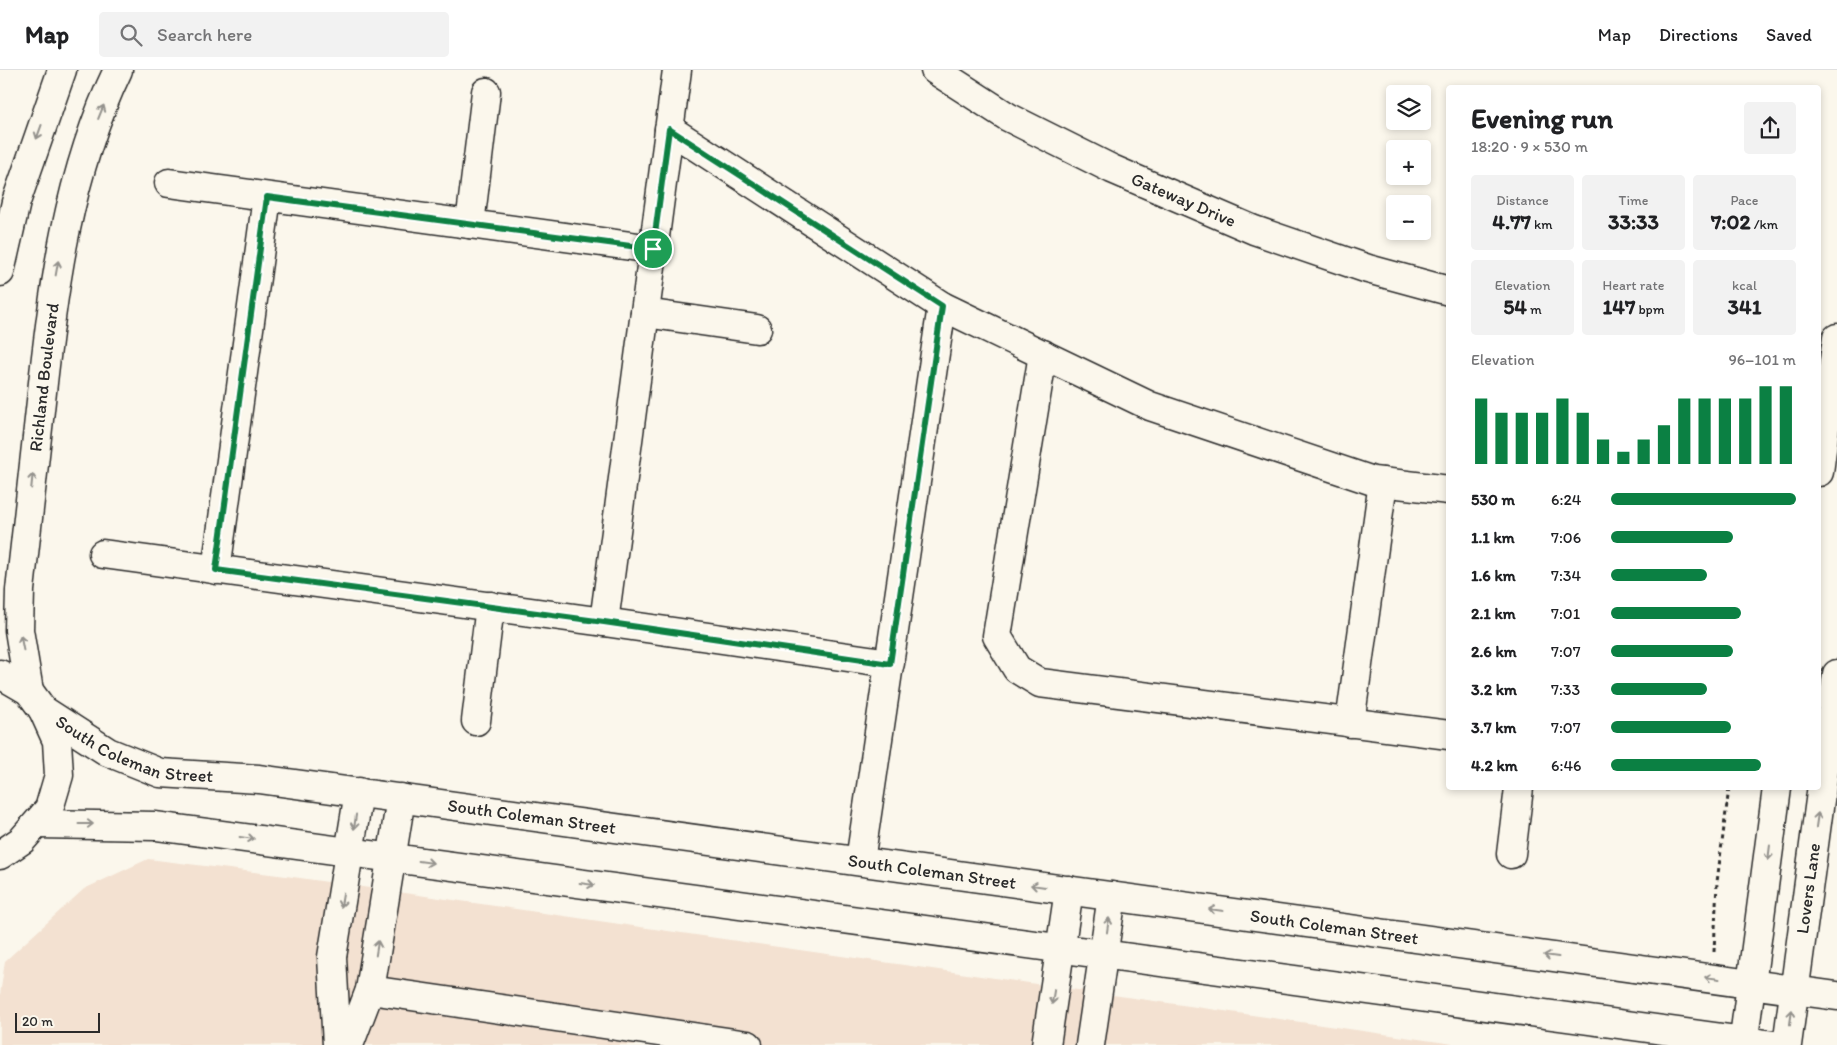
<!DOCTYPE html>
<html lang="en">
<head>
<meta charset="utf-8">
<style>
  :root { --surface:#fff; --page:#f2f2f2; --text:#202124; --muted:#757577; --line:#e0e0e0; --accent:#0b8043 }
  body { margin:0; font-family:Itim,sans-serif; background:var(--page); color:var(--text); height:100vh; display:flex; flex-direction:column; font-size:19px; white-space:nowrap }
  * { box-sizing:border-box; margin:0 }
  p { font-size:16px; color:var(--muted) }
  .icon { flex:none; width:28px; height:28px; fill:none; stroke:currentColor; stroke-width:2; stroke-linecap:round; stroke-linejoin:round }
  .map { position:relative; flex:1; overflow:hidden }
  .drawer { position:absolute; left:1446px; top:15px; width:375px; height:705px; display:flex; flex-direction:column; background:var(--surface); border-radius:5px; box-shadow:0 2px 8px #0003 }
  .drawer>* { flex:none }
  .controls { position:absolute; left:1386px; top:15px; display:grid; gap:10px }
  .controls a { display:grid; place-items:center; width:45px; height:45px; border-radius:5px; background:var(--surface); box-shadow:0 2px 8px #0003; font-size:25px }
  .scale { position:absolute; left:15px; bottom:12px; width:85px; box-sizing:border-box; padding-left:5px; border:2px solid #2b2b2b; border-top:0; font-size:14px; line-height:18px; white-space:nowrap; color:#2b2b2b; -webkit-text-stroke:4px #fbf7ec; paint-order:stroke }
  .pin { position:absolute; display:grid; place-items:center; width:42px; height:42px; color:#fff; margin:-21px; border:2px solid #fff; border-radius:50%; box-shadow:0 1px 5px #0007 }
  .round { display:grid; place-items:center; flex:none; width:52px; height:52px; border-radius:5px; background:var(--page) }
  .headline { display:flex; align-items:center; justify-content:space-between; height:85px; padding:0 25px }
  h1 { font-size:28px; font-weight:700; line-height:38px }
  .figures { display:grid; grid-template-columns:repeat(3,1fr); gap:8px; height:85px; padding:5px 25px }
  .figures div { display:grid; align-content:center; border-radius:5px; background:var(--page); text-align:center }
  .figures b { font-size:21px; font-weight:700 }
  .figures small { font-size:14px; font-weight:400 }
  .figures p { font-size:14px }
  .chart { height:140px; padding:10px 25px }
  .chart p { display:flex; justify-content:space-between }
  .chart svg { width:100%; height:90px; margin-top:5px; stroke:var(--accent); stroke-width:6 }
  ul { padding:0 25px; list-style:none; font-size:16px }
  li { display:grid; grid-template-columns:80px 60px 1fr; align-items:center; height:38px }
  li i { height:12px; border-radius:6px; background:var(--accent) }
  header { display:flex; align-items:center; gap:30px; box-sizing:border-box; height:70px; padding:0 25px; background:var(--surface); border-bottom:1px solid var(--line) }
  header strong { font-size:24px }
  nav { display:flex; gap:28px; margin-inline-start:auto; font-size:18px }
  .search { width:350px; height:45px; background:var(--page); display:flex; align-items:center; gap:12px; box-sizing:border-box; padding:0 18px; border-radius:5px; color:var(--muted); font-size:19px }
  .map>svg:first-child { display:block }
  .built { fill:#f3e1d1 }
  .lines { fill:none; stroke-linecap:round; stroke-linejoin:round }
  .minor-casing { stroke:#2b2b2b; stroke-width:31 }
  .path { stroke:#2b2b2b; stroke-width:3; stroke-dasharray:4 4; stroke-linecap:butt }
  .minor { stroke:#fbf7ec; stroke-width:28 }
  .oneway { stroke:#93918c }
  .route-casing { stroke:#fff; stroke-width:10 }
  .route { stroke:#0b8043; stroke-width:6 }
  .labels { text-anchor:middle; stroke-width:4.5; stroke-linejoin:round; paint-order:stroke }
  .street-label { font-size:18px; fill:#2b2b2b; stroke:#fbf7ec }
</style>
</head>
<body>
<header>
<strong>Map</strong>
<div class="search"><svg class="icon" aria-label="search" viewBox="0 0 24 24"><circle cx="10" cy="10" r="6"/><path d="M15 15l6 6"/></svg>Search here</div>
<nav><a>Map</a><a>Directions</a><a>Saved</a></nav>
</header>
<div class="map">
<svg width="1837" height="975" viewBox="0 0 1837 975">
  <rect width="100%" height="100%" fill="#fbf7ec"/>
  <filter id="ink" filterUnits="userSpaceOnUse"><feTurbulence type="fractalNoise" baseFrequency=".02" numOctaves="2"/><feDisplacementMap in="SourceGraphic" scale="10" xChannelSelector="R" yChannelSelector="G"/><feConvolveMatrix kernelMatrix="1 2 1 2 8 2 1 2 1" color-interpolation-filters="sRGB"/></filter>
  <g filter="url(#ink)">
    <path class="built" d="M148,789L286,806L1460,975H0V925L5,891L84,819Z"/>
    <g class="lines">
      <g class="minor-casing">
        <g id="minor">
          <path id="s1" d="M935,0L1008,47L1112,99L1254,160L1368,199L1449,221"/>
          <path d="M669,59L942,236L1150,336L1373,411L1449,420"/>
          <path d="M169,113L653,179"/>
          <path d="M470,154L486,22"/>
          <path d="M0,202L16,132L62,0"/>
          <path d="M645,243L757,259"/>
          <path d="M1043,284L997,566L1017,599L1040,613L1449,665"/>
          <path d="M1819,402L1837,268"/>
          <path d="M103,484L604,552L677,0"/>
          <path d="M216,500L267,127"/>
          <path d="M604,552L890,593"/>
          <path d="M0,604L29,621L43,640L57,671L59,705L49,739L22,770L0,785"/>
          <path id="s2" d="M29,621L19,560L20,520C27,457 34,394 41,331C53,218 68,104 118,0"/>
          <path id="s3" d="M43,640L108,682L160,703L259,709L1837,926"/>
          <path d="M476,651L490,536"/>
          <path d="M1350,653L1383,412"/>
          <path d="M37,754L156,756L1774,975"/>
          <path d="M1511,784L1519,718"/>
          <path d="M860,791L942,236"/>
          <path d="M370,920L748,975"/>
          <path d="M337,975L332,887L359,722"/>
          <path d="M349,975L370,920L401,728"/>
          <path d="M1046,975L1069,820"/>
          <path d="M1090,975L1112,826"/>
          <path d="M1743,975L1777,718"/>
          <path id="s4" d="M1787,975L1837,604"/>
        </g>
      </g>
      <path class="path" d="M1714,882L1717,812L1729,718"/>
      <use href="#minor" class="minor"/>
    </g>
    <defs><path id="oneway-shaft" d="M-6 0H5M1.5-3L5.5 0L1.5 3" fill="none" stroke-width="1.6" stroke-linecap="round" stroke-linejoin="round" transform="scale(1.25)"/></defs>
    <g class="oneway">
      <use href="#oneway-shaft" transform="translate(101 42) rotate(-68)"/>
      <use href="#oneway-shaft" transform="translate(39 62) rotate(110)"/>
      <use href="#oneway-shaft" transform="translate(57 198) rotate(-80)"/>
      <use href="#oneway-shaft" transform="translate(32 411) rotate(-84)"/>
      <use href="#oneway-shaft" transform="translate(22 573) rotate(-101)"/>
      <use href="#oneway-shaft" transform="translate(1817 750) rotate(-82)"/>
      <use href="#oneway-shaft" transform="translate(355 752) rotate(98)"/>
      <use href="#oneway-shaft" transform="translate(86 754)"/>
      <use href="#oneway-shaft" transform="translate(247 768) rotate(8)"/>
      <use href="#oneway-shaft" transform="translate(1769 783) rotate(97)"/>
      <use href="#oneway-shaft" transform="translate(426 792) rotate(8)"/>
      <use href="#oneway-shaft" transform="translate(587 814) rotate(8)"/>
      <use href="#oneway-shaft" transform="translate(1038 816) rotate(-172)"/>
      <use href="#oneway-shaft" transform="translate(342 830) rotate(100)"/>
      <use href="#oneway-shaft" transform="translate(1216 840) rotate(-172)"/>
      <use href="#oneway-shaft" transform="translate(1108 855) rotate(-82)"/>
      <use href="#oneway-shaft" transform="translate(377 878) rotate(-81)"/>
      <use href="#oneway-shaft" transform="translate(1551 886) rotate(-172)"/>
      <use href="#oneway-shaft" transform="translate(1712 908) rotate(-172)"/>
      <use href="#oneway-shaft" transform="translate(1053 927) rotate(99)"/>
      <use href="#oneway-shaft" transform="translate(1791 947) rotate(-82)"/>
    </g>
  </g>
  <g class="lines" filter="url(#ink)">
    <g class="route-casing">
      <path id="route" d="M669,59L942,236L890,594L604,552L216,500L267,127L653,179Z"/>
    </g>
    <use href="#route" class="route"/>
  </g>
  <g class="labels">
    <g class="street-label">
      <text dy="6" stroke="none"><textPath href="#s1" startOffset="281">Gateway Drive</textPath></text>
      <text dy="6" stroke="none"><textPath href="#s2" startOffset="316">Richland Boulevard</textPath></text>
      <text dy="6" stroke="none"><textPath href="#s3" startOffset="102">South Coleman Street</textPath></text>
      <text dy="6" stroke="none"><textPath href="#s3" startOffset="508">South Coleman Street</textPath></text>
      <text dy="6" stroke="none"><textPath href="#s3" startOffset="912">South Coleman Street</textPath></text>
      <text dy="6" stroke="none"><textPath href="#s4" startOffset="158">Lovers Lane</textPath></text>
      <text dy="6" stroke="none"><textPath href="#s3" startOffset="1318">South Coleman Street</textPath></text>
    </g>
  </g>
</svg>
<div class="controls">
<a><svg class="icon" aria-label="layers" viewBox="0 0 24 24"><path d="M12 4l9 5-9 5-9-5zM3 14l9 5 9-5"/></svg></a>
<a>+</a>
<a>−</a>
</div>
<div class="scale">20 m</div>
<div class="pin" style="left:653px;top:179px;background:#1e9e55"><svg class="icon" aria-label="arrive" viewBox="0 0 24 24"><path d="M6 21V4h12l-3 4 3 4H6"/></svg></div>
<section class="drawer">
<div class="headline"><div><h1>Evening run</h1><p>18:20 · 9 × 530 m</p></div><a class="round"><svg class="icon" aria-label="share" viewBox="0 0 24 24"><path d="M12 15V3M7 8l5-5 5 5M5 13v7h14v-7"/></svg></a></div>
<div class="figures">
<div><p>Distance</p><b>4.77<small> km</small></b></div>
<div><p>Time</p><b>33:33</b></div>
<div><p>Pace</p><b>7:02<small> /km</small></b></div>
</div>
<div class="figures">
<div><p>Elevation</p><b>54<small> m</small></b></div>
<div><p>Heart rate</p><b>147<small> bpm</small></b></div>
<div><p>kcal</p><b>341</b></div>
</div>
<div class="chart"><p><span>Elevation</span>96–101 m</p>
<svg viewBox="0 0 160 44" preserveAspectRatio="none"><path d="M5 44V12M15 44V19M25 44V19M35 44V19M45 44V12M55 44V19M65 44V32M75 44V38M85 44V32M95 44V25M105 44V12M115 44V12M125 44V12M135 44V12M145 44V6M155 44V6"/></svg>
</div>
<ul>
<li><b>530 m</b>6:24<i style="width:100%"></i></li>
<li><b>1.1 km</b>7:06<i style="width:66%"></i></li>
<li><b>1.6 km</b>7:34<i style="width:52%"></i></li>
<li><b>2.1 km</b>7:01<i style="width:70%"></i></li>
<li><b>2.6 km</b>7:07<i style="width:66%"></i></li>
<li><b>3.2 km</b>7:33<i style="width:52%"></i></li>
<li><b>3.7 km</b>7:07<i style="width:65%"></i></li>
<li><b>4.2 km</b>6:46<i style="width:81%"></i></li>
</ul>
</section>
</div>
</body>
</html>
